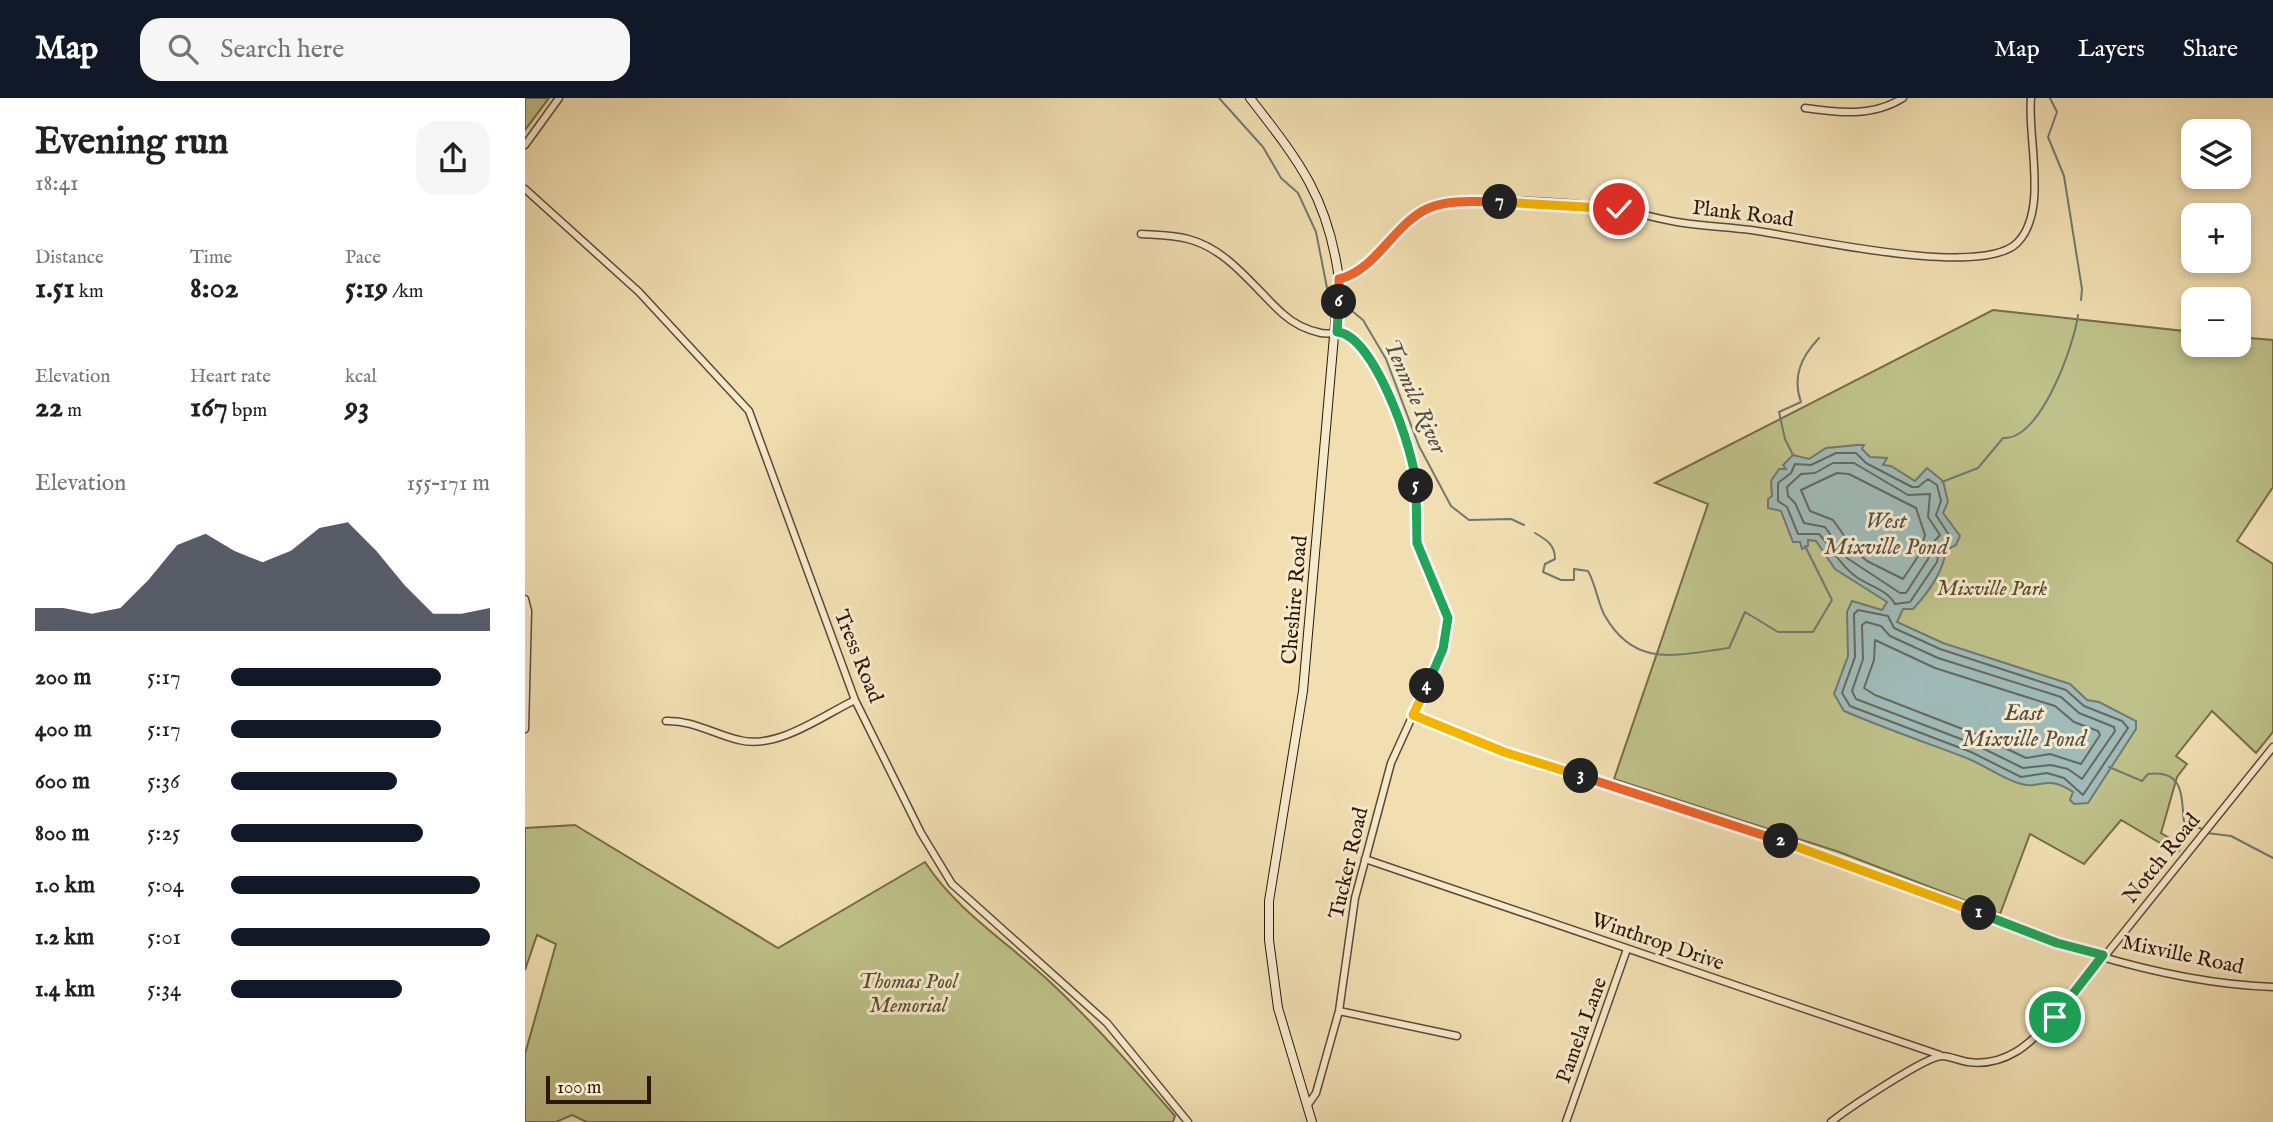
<!DOCTYPE html>
<html lang="en">
<head>
<meta charset="utf-8">
<style>
  :root { --surface:#fff; --page:#f6f6f6; --text:#202124; --muted:#757577; --accent:#111827 }
  body { margin:0; font-family:"IM FELL English",serif; background:var(--page); color:var(--text); height:100vh; display:flex; flex-direction:column; font-size:26px; white-space:nowrap }
  * { box-sizing:border-box; margin:0 }
  p { font-size:23px; color:var(--muted) }
  .icon { flex:none; width:38px; height:38px; fill:none; stroke:currentColor; stroke-width:2; stroke-linecap:round; stroke-linejoin:round }
  .map { position:relative; flex:1; overflow:hidden }
  .drawer { display:flex; flex-direction:column; background:var(--surface); width:525px }
  .drawer>* { flex:none }
  .tools { position:absolute; left:1656px; top:21px; display:grid; gap:14px }
  .tools a { display:grid; place-items:center; width:70px; height:70px; border-radius:14px; background:var(--surface); box-shadow:0 4px 10px #0003; font-size:35px }
  .scale { position:absolute; left:21px; bottom:18px; width:105px; box-sizing:border-box; padding-left:7px; border:4px solid #2e1607; border-top:0; font-size:19px; line-height:24px; white-space:nowrap; color:#2e1607; -webkit-text-stroke:5px #f6eacd; paint-order:stroke }
  .pin { position:absolute; display:grid; place-items:center; width:60px; height:60px; color:#fff; margin:-30px; border:4px solid #fff; border-radius:50%; box-shadow:0 2px 7px #0007 }
  .km { position:absolute; width:35px; height:35px; margin:-18px; border-radius:50%; background:#222; color:#fff; font-size:19px; line-height:35px; text-align:center }
  .round { display:grid; place-items:center; flex:none; width:74px; height:74px; border-radius:21px; background:var(--page) }
  .headline { display:flex; align-items:center; justify-content:space-between; height:119px; padding:0 35px }
  h1 { font-size:38px; font-weight:700; line-height:52px }
  .figures { display:grid; grid-template-columns:repeat(3,1fr); gap:10px; height:119px; padding:7px 35px }
  .figures div { display:grid; align-content:center }
  .figures b { font-size:30px; font-weight:700 }
  .figures small { font-size:19px; font-weight:400 }
  .figures p { font-size:19px }
  .chart { height:196px; padding:14px 35px }
  .chart p { display:flex; justify-content:space-between }
  .chart svg { width:100%; height:126px; margin-top:7px; fill:var(--accent); opacity:.7 }
  ul { padding:0 35px; list-style:none; font-size:23px }
  li { display:grid; grid-template-columns:112px 84px 1fr; align-items:center; height:52px }
  li i { height:18px; border-radius:9px; background:var(--accent) }
  header { display:flex; align-items:center; gap:42px; box-sizing:border-box; height:98px; padding:0 35px; background:var(--accent); color:#fff }
  header strong { font-size:33px }
  nav { display:flex; gap:38px; margin-inline-start:auto; font-size:24px }
  .search { width:490px; height:63px; background:var(--page); display:flex; align-items:center; gap:18px; box-sizing:border-box; padding:0 24px; border-radius:21px; color:var(--muted); font-size:26px }
  main { display:flex; flex:1; min-height:0 }
  .map>svg:first-child { display:block }
  .green { fill:#bec189; stroke:#766c48; stroke-width:2 }
  .water { fill:#9fbab7; stroke:#727871; stroke-width:2 }
  .lines { fill:none; stroke-linecap:round; stroke-linejoin:round }
  .shore { stroke:#66685f; stroke-width:2 }
  .stream { stroke:#727871; stroke-width:2 }
  .minor-casing { stroke:#5f4832; stroke-width:9 }
  .secondary-casing { stroke:#2e1607; stroke-width:10 }
  .minor { stroke:#f6eacd; stroke-width:6 }
  .secondary { stroke:#f6eacd; stroke-width:8 }
  .split-1-casing { stroke:#fff; stroke-width:14 }
  .split-2-casing { stroke:#fff; stroke-width:14 }
  .split-3-casing { stroke:#fff; stroke-width:14 }
  .split-4-casing { stroke:#fff; stroke-width:14 }
  .split-5-casing { stroke:#fff; stroke-width:14 }
  .split-6-casing { stroke:#fff; stroke-width:14 }
  .split-7-casing { stroke:#fff; stroke-width:14 }
  .split-8-casing { stroke:#fff; stroke-width:14 }
  .split-1 { stroke:#22a559; stroke-width:9 }
  .split-2 { stroke:#f5b400; stroke-width:9 }
  .split-3 { stroke:#f0652b; stroke-width:9 }
  .split-4 { stroke:#f5b400; stroke-width:9 }
  .split-5 { stroke:#22a559; stroke-width:9 }
  .split-6 { stroke:#22a559; stroke-width:9 }
  .split-7 { stroke:#f0652b; stroke-width:9 }
  .split-8 { stroke:#f5b400; stroke-width:9 }
  .labels { text-anchor:middle; stroke-width:6; stroke-linejoin:round; paint-order:stroke }
  .street-label { font-size:21px; fill:#2e1607; stroke:#f6eacd }
  .park-label { font-size:21px; font-style:italic; fill:#59492e; stroke:#f6eacd }
  .water-label { font-size:23px; font-style:italic; fill:#564f45; stroke:#f6eacd }
</style>
</head>
<body>
<header>
<strong>Map</strong>
<div class="search"><svg class="icon" aria-label="search" viewBox="0 0 24 24"><circle cx="10" cy="10" r="6"/><path d="M15 15l6 6"/></svg>Search here</div>
<nav><a>Map</a><a>Layers</a><a>Share</a></nav>
</header>
<main>
<section class="drawer">
<div class="headline"><div><h1>Evening run</h1><p>18:41</p></div><a class="round"><svg class="icon" aria-label="share" viewBox="0 0 24 24"><path d="M12 15V3M7 8l5-5 5 5M5 13v7h14v-7"/></svg></a></div>
<div class="figures">
<div><p>Distance</p><b>1.51<small> km</small></b></div>
<div><p>Time</p><b>8:02</b></div>
<div><p>Pace</p><b>5:19<small> /km</small></b></div>
</div>
<div class="figures">
<div><p>Elevation</p><b>22<small> m</small></b></div>
<div><p>Heart rate</p><b>167<small> bpm</small></b></div>
<div><p>kcal</p><b>93</b></div>
</div>
<div class="chart"><p><span>Elevation</span>155–171 m</p>
<svg viewBox="0 0 160 44" preserveAspectRatio="none"><path d="M0 44V36L10 36L20 38L30 36L40 26L50 14L60 10L70 16L80 20L90 16L100 8L110 6L120 16L130 28L140 38L150 38L160 36V44z"/></svg>
</div>
<ul>
<li><b>200 m</b>5:17<i style="width:81%"></i></li>
<li><b>400 m</b>5:17<i style="width:81%"></i></li>
<li><b>600 m</b>5:36<i style="width:64%"></i></li>
<li><b>800 m</b>5:25<i style="width:74%"></i></li>
<li><b>1.0 km</b>5:04<i style="width:96%"></i></li>
<li><b>1.2 km</b>5:01<i style="width:100%"></i></li>
<li><b>1.4 km</b>5:34<i style="width:66%"></i></li>
</ul>
</section>
<div class="map">
<svg width="1748" height="1024" viewBox="0 0 1748 1024">
  <rect width="100%" height="100%" fill="#f1dfb2"/>
  <filter id="stains"><feTurbulence type="fractalNoise" baseFrequency=".00286" numOctaves="4"/><feColorMatrix values="0 0 0 0 .2 0 0 0 0 .09 0 0 0 0 .02 0 0 0 .5 -.17"/></filter>
  <radialGradient id="worn" r=".72"><stop offset=".6" stop-color="#630" stop-opacity="0"/><stop offset="1" stop-color="#630" stop-opacity=".3"/></radialGradient>
  <path class="green" d="M0,0H24L0,32Z
    M1468,212L1668,234V247H1713V239L1748,242V389L1712,443L1748,466V634L1731,655L1687,613L1651,658L1662,666L1652,679L1636,735L1658,748L1652,755L1596,722L1559,766L1505,736L1475,816L1314,754L1089,681L1183,406L1130,385Z
    M50,727L253,850L400,764C431,812 482,844 523,882C568,924 611,973 650,1018L648,1024H62L47,1017L31,1024H0V956L31,846L12,837L0,872V730Z"/>
  <path class="water" d="M1332,347H1339L1337,351L1345,359L1362,360L1358,367L1366,368L1390,383L1402,370L1418,383L1423,404L1418,415L1435,438L1431,447L1421,452C1418,474 1403,495 1388,511H1378L1372,524L1418,545L1545,586L1562,602L1574,604L1611,623V631L1563,705L1549,706L1545,702L1548,694C1520,675 1515,693 1493,685C1474,679 1458,666 1439,659C1399,644 1359,630 1319,613L1309,596L1323,558L1322,514L1327,503L1357,512L1362,504L1310,471L1291,443L1283,442V448L1277,451L1275,444H1268L1256,413L1243,410V401L1247,398L1246,383L1254,371H1261L1258,367L1268,357L1284,361L1301,350Z"/>
  <g class="lines">
    <path class="shore" d="M1311,355H1331L1341,365L1387,389H1393L1403,381L1412,387L1416,403L1411,417L1426,440L1415,449L1412,464L1385,504L1370,506C1362,491 1343,488 1330,478C1314,466 1307,450 1294,436H1273L1262,409L1253,403V385L1266,375L1270,366L1286,367Z
      M1308,365H1329L1383,397L1405,396L1403,419L1415,437L1406,447L1403,461L1381,495H1375L1322,460L1300,429L1279,425L1270,405L1263,398L1262,389L1276,376L1290,375Z
      M1312,375L1324,376L1391,410L1400,437L1394,457L1378,481L1342,463L1330,453L1308,422L1285,413L1276,392Z
      M1333,512L1363,518L1369,530L1415,551L1541,592L1559,608L1597,623L1603,630L1558,697L1539,680L1522,675L1496,679L1446,654L1325,608L1317,595L1330,559L1329,516Z
      M1341,524L1356,528L1365,538L1413,560L1536,599L1554,615L1589,629L1590,633L1557,681L1543,671L1526,667L1498,670L1449,646L1331,601L1327,593L1338,561L1337,527Z
      M1350,542L1410,570L1530,608L1549,624L1573,633L1575,637L1556,666L1525,656L1501,660L1453,637L1350,597L1339,590L1349,562Z"/>
    <path class="stream" d="M694,0L738,49L756,80L773,95L791,134L802,190L810,199
      M1525,0L1532,14L1523,39L1539,78L1557,191L1556,202
      M815,203L838,222L861,261L894,348L926,408L944,422L986,421L999,427
      M1268,357L1260,341L1254,314L1276,304C1267,279 1276,259 1294,240
      M1417,384L1453,370L1478,340C1516,342 1549,247 1553,217
      M1010,435C1022,442 1030,447 1030,461L1020,466L1018,474L1036,482H1049V471L1063,473C1071,487 1073,506 1080,518C1111,572 1154,556 1204,550L1220,514L1253,534H1288L1307,502L1280,448
      M1584,669L1617,683L1623,676C1659,672 1656,696 1659,724L1677,731
      M1682,735L1706,738L1748,760"/>
    <g class="minor-casing">
      <path id="minor" d="M1280,10C1314,15 1348,19 1378,0
        M0,47L34,0
        M0,91L114,194L224,313L330,602L396,735L427,786L582,925L663,1024
        M616,136C631,137 648,137 663,141C703,151 729,190 758,216C768,225 782,232 796,235C807,237 816,231 826,240C856,264 883,335 890,372C894,396 887,423 893,446C903,485 932,509 918,551L866,665L830,800L814,913L791,995L782,1008
        M814,181C860,169 876,111 926,105C970,100 1035,103 1080,109C1104,112 1128,120 1152,124C1177,128 1202,129 1226,132C1278,139 1455,181 1492,145C1524,113 1502,40 1506,0
        M0,501L3,513L0,631
        M888,617C1020,671 1155,707 1289,753C1438,806 1588,883 1748,889
        M141,623C168,622 188,636 214,642C252,652 297,618 330,602
        M840,761L1415,957
        M814,913L932,938
        M1041,1024L1102,851
        M1306,1024C1321,1012 1401,958 1417,958C1425,958 1435,963 1443,964C1482,969 1505,945 1530,920L1748,649"/>
    </g>
    <g class="secondary-casing">
      <path id="secondary" d="M725,0C774,63 803,99 814,181L778,593L744,803V842L753,910L787,1024"/>
    </g>
    <use href="#minor" class="minor"/>
    <use href="#secondary" class="secondary"/>
  </g>
  <g class="lines">
    <g class="split-1-casing">
      <path id="split-1" d="M1454,815L1532,845L1578,857L1530,919"/>
    </g>
    <g class="split-2-casing">
      <path id="split-2" d="M1256,743L1454,815"/>
    </g>
    <g class="split-3-casing">
      <path id="split-3" d="M1056,678L1256,743"/>
    </g>
    <g class="split-4-casing">
      <path id="split-4" d="M902,588L888,617L979,654L1056,678"/>
    </g>
    <g class="split-5-casing">
      <path id="split-5" d="M891,388L892,445L923,520L918,551L902,588"/>
    </g>
    <g class="split-6-casing">
      <path id="split-6" d="M814,204L812,234C849,236 890,355 891,388"/>
    </g>
    <g class="split-7-casing">
      <path id="split-7" d="M814,204V181C852,172 869,125 904,110C926,101 952,104 975,104"/>
    </g>
    <g class="split-8-casing">
      <path id="split-8" d="M975,104L1094,111"/>
    </g>
    <use href="#split-1" class="split-1"/>
    <use href="#split-2" class="split-2"/>
    <use href="#split-3" class="split-3"/>
    <use href="#split-4" class="split-4"/>
    <use href="#split-5" class="split-5"/>
    <use href="#split-6" class="split-6"/>
    <use href="#split-7" class="split-7"/>
    <use href="#split-8" class="split-8"/>
  </g>
  <g class="labels">
    <g class="street-label">
      <text transform="translate(1218 115) rotate(7)" y="7">Plank Road</text>
      <text transform="translate(769 502) rotate(-85)" y="7">Cheshire Road</text>
      <text transform="translate(334 558) rotate(68)" y="7">Tress Road</text>
      <text transform="translate(1636 760) rotate(-51)" y="7">Notch Road</text>
      <text transform="translate(823 765) rotate(-77)" y="7">Tucker Road</text>
      <text transform="translate(1133 843) rotate(19)" y="7">Winthrop Drive</text>
      <text transform="translate(1658 856) rotate(12)" y="7">Mixville Road</text>
      <text transform="translate(1056 932) rotate(-70)" y="7">Pamela Lane</text>
    </g>
    <g class="park-label">
      <text x="1467" y="497">Mixville Park</text>
      <text x="383" y="890">Thomas Pool<tspan x="383" dy="24">Memorial</tspan></text>
    </g>
    <g class="water-label">
      <text transform="translate(891 298) rotate(66)" y="8">Tenmile River</text>
      <text x="1361" y="430">West<tspan x="1361" dy="26">Mixville Pond</tspan></text>
      <text x="1499" y="622">East<tspan x="1499" dy="26">Mixville Pond</tspan></text>
    </g>
  </g>
  <rect width="100%" height="100%" filter="url(#stains)"/>
  <rect width="100%" height="100%" fill="url(#worn)"/>
</svg>
<div class="tools">
<a><svg class="icon" aria-label="layers" viewBox="0 0 24 24"><path d="M12 4l9 5-9 5-9-5zM3 14l9 5 9-5"/></svg></a>
<a>+</a>
<a>−</a>
</div>
<div class="scale">100 m</div>
<div class="pin" style="left:1530px;top:919px;background:#1e9e55"><svg class="icon" aria-label="arrive" viewBox="0 0 24 24"><path d="M6 21V4h12l-3 4 3 4H6"/></svg></div>
<div class="pin" style="left:1094px;top:111px;background:#d93025"><svg class="icon" aria-label="check" viewBox="0 0 24 24"><path d="M5 12l5 5 9-10"/></svg></div>
<b class="km" style="left:1454px;top:815px">1</b>
<b class="km" style="left:1256px;top:743px">2</b>
<b class="km" style="left:1056px;top:678px">3</b>
<b class="km" style="left:902px;top:588px">4</b>
<b class="km" style="left:891px;top:388px">5</b>
<b class="km" style="left:814px;top:204px">6</b>
<b class="km" style="left:975px;top:104px">7</b>
</div>
</main>
</body>
</html>
